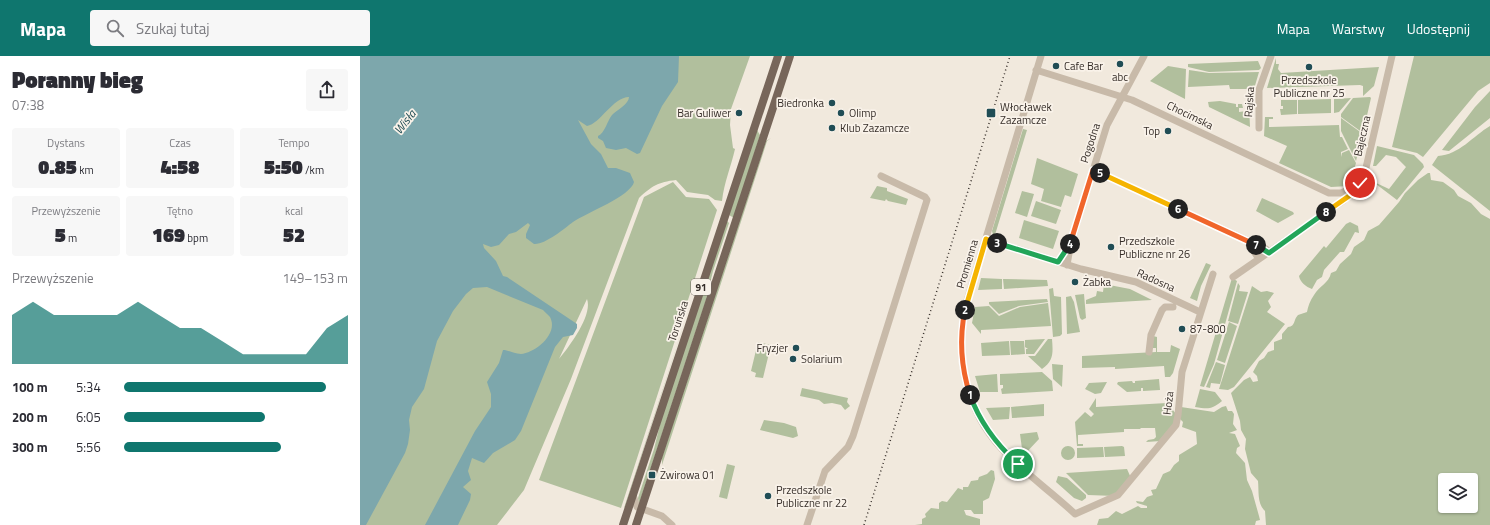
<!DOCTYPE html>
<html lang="pl">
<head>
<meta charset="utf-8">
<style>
  :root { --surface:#fff; --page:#f7f7f7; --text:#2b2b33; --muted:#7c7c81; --accent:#0f766e }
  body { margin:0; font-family:"Titillium Web",sans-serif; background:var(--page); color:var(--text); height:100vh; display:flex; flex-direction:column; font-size:15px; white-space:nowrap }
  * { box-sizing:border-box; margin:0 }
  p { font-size:13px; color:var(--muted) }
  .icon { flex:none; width:22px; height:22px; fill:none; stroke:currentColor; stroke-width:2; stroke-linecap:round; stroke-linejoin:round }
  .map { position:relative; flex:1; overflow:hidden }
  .side { display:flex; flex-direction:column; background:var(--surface); width:360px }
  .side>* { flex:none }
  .buttons { position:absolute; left:1078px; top:417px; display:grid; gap:8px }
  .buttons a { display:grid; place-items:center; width:40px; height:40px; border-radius:4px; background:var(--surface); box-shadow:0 1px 3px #0004; font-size:20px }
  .pin { position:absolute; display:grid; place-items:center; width:34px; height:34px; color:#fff; margin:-17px; border:2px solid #fff; border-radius:50%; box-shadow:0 1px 4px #0007 }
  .km { position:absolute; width:20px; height:20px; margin:-10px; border-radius:50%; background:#222; color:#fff; font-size:11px; line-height:20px; text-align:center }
  .round { display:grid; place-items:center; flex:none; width:42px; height:42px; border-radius:4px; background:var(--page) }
  .summary { display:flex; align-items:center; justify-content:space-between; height:68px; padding:0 12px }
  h1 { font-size:22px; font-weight:800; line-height:30px }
  .metrics { display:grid; grid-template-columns:repeat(3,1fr); gap:6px; height:68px; padding:4px 12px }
  .metrics div { display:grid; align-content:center; border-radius:4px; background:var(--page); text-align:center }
  .metrics b { font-size:20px; font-weight:800 }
  .metrics small { font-size:11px; font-weight:400 }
  .metrics p { font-size:11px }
  .chart { height:112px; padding:8px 12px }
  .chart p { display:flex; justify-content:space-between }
  .chart svg { width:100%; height:72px; margin-top:4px; fill:var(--accent); opacity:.7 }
  ul { padding:0 12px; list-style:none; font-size:13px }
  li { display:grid; grid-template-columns:64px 48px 1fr; align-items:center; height:30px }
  li i { height:10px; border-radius:5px; background:var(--accent) }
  header { display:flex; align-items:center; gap:24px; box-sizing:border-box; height:56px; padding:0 20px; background:var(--accent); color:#fff }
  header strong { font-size:19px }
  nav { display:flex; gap:22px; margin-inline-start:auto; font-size:14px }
  .search { width:280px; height:36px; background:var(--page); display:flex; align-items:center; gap:10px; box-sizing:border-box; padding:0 14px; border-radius:4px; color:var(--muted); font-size:15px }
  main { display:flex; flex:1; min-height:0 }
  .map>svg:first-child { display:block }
  .green { fill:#b1bf9d; fill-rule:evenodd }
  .water { fill:#7da7ac }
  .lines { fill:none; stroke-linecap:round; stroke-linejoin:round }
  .minor { stroke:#c8baa9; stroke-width:7 }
  .major { stroke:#77665a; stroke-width:8 }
  .rail { stroke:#362e29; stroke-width:1.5; stroke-dasharray:1 3; stroke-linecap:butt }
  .split-1-casing { stroke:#fff; stroke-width:8 }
  .split-2-casing { stroke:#fff; stroke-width:8 }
  .split-3-casing { stroke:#fff; stroke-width:8 }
  .split-4-casing { stroke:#fff; stroke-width:8 }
  .split-5-casing { stroke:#fff; stroke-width:8 }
  .split-6-casing { stroke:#fff; stroke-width:8 }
  .split-7-casing { stroke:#fff; stroke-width:8 }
  .split-8-casing { stroke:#fff; stroke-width:8 }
  .split-9-casing { stroke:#fff; stroke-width:8 }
  .split-1 { stroke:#22a559; stroke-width:5 }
  .split-2 { stroke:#f0652b; stroke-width:5 }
  .split-3 { stroke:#f5b400; stroke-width:5 }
  .split-4 { stroke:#22a559; stroke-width:5 }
  .split-5 { stroke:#f0652b; stroke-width:5 }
  .split-6 { stroke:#f5b400; stroke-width:5 }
  .split-7 { stroke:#f0652b; stroke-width:5 }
  .split-8 { stroke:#22a559; stroke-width:5 }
  .split-9 { stroke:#f5b400; stroke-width:5 }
  .poi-dot { fill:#204d55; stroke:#f9f2e9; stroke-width:1.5 }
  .labels { text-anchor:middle; stroke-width:3.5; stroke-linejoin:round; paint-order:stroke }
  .shield { fill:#f9f2e9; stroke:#706963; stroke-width:1 }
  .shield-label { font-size:10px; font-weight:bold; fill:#362e29 }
  .poi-label { font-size:11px; fill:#362e29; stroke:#f9f2e9; text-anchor:start }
  .street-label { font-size:11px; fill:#362e29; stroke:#f9f2e9 }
  .water-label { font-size:12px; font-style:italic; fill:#204d55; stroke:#f9f2e9 }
</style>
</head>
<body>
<header>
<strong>Mapa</strong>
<div class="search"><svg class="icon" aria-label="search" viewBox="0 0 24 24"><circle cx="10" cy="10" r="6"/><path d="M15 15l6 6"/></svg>Szukaj tutaj</div>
<nav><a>Mapa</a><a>Warstwy</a><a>Udostępnij</a></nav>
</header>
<main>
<section class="side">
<div class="summary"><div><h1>Poranny bieg</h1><p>07:38</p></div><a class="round"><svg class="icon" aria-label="share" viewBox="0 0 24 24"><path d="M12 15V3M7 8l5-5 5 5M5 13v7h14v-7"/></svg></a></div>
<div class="metrics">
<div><p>Dystans</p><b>0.85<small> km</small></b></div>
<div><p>Czas</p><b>4:58</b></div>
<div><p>Tempo</p><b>5:50<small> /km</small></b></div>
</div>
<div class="metrics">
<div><p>Przewyższenie</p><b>5<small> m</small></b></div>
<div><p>Tętno</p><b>169<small> bpm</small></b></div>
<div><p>kcal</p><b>52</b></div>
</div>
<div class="chart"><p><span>Przewyższenie</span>149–153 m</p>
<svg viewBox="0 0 160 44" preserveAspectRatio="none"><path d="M0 44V14L10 6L20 14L30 14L40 14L50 14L60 6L70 14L80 22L90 22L100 30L110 38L120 38L130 38L140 38L150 22L160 14V44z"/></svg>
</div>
<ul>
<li><b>100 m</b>5:34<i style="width:90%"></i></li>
<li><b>200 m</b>6:05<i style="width:63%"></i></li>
<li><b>300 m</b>5:56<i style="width:70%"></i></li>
</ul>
</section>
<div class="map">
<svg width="1130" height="469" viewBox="0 0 1130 469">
  <rect width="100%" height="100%" fill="#f1e9dd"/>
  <path class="green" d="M0,0H390L371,53L370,69L373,92L375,93C371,111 364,126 362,145L355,144L348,139L327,136L316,124C298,126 292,130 279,142L211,323L172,415L164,434L137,469H0ZM227,243C233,259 209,291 199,303Z
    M1054,0H1130V27L1118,35L1063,101L1057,97L1032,91Z
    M916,2V8H919L918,13L921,17L1019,11L1014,30L1003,40V30L1000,29L907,32Z
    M898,5L901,12L899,14L849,16L828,11V8Z
    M808,10L826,13L825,43L790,25Z
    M829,14L849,17L899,16L894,33H870L869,29L828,31Z
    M1130,35V62L1089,95L1082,94L1115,51Z
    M1010,41L1011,42L1003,77L981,61V58L993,42Z
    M991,42L979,56L974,57V43Z
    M971,43V57L938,58V44Z
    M921,44H937V58L921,59L920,53H923V50H921Z
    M860,45L876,48V51H878V48H882L883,52H879V56L886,55V48H889L890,71L849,51L848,46Z
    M905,61H913V63H909V71L979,69L980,81H982L988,93L981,96V101L982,97L989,94L996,107L989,130L971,131L919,107L927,90L904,80Z
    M981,62L1003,78L1002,80L1000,78L999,82H1002L996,105L981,75Z
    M1130,70V155L1072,109L1078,100C1099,99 1113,80 1130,70Z
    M663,73L667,74L634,182L632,175Z
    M397,74L400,79L374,162L369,159Z
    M411,82L407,85L401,104L302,409V401L406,85Z
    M1017,90L1054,99L1063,108L1064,111L1037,144L1012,125L1029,133L1046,111L1036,101L1026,99L1016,110H1013Z
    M677,102L718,118L711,141L705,139L701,151L681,145L684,133L671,128Z
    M1068,117H1070L1071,124L1083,126L1094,134L1098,140L1111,147L1121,158L1130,163V469H906L905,455C897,448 899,435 898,425L891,417L885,393L886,383L881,374L880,365L871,337L884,324L890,321L893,326L898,325L897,320L893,316L899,305L904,302L908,296L914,294V286L922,283V278L928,271C936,270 933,264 938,259L947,256C948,250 950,245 954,239C959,230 969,227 971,217L976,215L980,208L991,198L994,191L1004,184L1008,175L1019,169L1039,146L1045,137L1058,124ZM1085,424H1111V450H1085Z
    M313,126L326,141L349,143L357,154L261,452L179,424L284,141Z
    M517,130L527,132V135L548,143L546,149L528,145L526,143L525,145L510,142Z
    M662,135L674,138L667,161L655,157Z
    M902,142L933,156L934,158L918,167L896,155Z
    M676,145L701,154L696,168L671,160Z
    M664,164L699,175L693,193L659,182Z
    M367,165L369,167L353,215L346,244L279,448L278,442L294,393L301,364Z
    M990,166L998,170L999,177L995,176L984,196H980L964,214L962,221L957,224L952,233C946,231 940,226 939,220L964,190L966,192L986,168Z
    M846,207L851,209L841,230L837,245L830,242Z
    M621,222L642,223V233L618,234Z
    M872,222L877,225L854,308L844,331L840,330Z
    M643,223L687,224L688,230L644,233Z
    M878,227L880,230L879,235L888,236L878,268L868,265Z
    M744,228L770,233L792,244L726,248V244L736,240L737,235L743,236Z
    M892,230L901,236L907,235L914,237L908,245L911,251L907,256L925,268L874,331L868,334L859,333Z
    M693,232L694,240L701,241L702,278L700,280L693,281L689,233Z
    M724,238L726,262L722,264L720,262L715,239Z
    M711,240L714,246L720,276L707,278L706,241Z
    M687,243L688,246L659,250L639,258L629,248V246Z
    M688,247L691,270L621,274V278L612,267L615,251L629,250L639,260L660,251Z
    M326,262L265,451L264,452Z
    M869,266L877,270L865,307L857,304Z
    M793,280L797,281V296H810L811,289L820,293L813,317L810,321H805L804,310L755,313V311L722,312V300L796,296V292H793Z
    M685,283L674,298H666V293H668L665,291V284Z
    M688,283H692C693,296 694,305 682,313L668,300H675Z
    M649,285L650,299L622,300L621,287Z
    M650,285H664L665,298L651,299Z
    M398,286L411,289L403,322L395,321L396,317L391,315Z
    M856,306L865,309L860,328L851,327L850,332L846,331Z
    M692,308L703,309L702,331L693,323Z
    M682,316L692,325L693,335L642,338L641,333L643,332V329H640V318Z
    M637,318L638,336H620L615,320Z
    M799,323L800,334L783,335V332H781V335L767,336L757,328L758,326L772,325L773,327H775V325Z
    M747,326L741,337L735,338L725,333L729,327Z
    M442,332L488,342L487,346L490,350L485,354L481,349L472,347L464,348L459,344L440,340Z
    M840,333L855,336L862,345C851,354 848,353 835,351Z
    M736,342V351L807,347L817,359L816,365L801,385L786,386L788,384L794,383L796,381L795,372H781L780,373H764V376L718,379V388H723V390H717L715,366L725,356L731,361L734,358L729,353Z
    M684,348V360L652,362L651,351Z
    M866,350L868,355H872L874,358L873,368L877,374L869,377L875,378L880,390L877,392L876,397L885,407L887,424L892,435L899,460L900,464L896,465L895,469H737L739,463L748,462L756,455L762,458L778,450L781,452H787V450L777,447L776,445L783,446L787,441L793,439L791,434L796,433L803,418L810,415L814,409L819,405V399L837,388L836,376L822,371L823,366L819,362L821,351L854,356L862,351Z
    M650,351L649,363L633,364L626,352Z
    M404,364L424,367L436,371L438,380L433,382L400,374Z
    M677,376L679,383L663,400L660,378Z
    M701 397a7 7 0 1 1 14 0a7 7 0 1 1-14 0Z
    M762,390L764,391L765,400L745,401L744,391Z
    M743,391L744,401L717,402V392Z
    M367,408L375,410L367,443L359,441Z
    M767,413L771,422L755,440L728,439L706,417Z
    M631,414L634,415L635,423L629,442L623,445V458H614L611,454H604L606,459L620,463V469H555L562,468V463L566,461L565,458L571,452L579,453V447L582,445L587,446L598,432L603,434V431H608L611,425L618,424L619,421L627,418Z
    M698,420L707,422L726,439V442L722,445L714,442L696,426Z"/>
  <path class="water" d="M0,0H319L318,26L302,50L280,97L277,98L266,92L256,94L246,92L243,85L238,82V80C245,77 247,65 252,59C257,54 269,48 269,41C253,41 240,68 227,70L218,64L231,88L241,98L248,112H256L270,117L274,126C271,140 226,157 213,166C205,172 185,189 174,188L166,182V178L170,169L168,167L156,176L149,178L139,189L131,191L123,188L124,192L136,205L143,220L147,221L217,268V272L213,279L203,281L195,291L161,375L155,384L133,397L124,407L112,402L108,415L111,424L103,431L111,438L110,444L98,469H65L115,375L131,351V338L127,326L139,307L143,294C149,294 154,298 161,298C175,297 199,278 190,261C188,259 185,256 183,254L127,231L113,232L106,238L93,255L77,285L64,333L52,351L49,364L50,374L48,388L45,397L6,469H0Z"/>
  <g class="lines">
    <path class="minor" d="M681,0L606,248C594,299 606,355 642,393C664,417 692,436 715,458L758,439L816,369L818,359L822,316L853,218
      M676,14L772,44L969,137H981L998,130
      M899,72V34L911,0
      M733,114L906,193L909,197
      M626,183L721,213L776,226L840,256
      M887,185L899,203
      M698,206L710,188
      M707,209L711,186L747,69L784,0
      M873,221L984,144L998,130L1005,116L1032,0
      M789,296L791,279L802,254L805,251H813
      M273,439L277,451L302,460L312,469
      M447,469L465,415L488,391L493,380L567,144L565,141L521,120"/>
    <path class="major" d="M263,469L418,0
      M276,469L430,0"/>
    <path class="rail" d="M504,469L650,0"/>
  </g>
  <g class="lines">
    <g class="split-1-casing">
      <path id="split-1" d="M610,339C620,367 636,388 658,408"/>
    </g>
    <g class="split-2-casing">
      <path id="split-2" d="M605,254C599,283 601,311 610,339"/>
    </g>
    <g class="split-3-casing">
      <path id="split-3" d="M605,254L626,183L637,187"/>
    </g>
    <g class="split-4-casing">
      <path id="split-4" d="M637,187L698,206L710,188"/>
    </g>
    <g class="split-5-casing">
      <path id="split-5" d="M710,188L733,114L740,117"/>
    </g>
    <g class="split-6-casing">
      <path id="split-6" d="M740,117L818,153"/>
    </g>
    <g class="split-7-casing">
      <path id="split-7" d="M818,153L896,189"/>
    </g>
    <g class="split-8-casing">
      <path id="split-8" d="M896,189L909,197L966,156"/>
    </g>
    <g class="split-9-casing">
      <path id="split-9" d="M966,156L989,140L1000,127"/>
    </g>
    <use href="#split-1" class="split-1"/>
    <use href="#split-2" class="split-2"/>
    <use href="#split-3" class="split-3"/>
    <use href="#split-4" class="split-4"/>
    <use href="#split-5" class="split-5"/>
    <use href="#split-6" class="split-6"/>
    <use href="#split-7" class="split-7"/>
    <use href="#split-8" class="split-8"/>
    <use href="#split-9" class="split-9"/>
  </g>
  <g class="poi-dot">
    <circle cx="760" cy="8" r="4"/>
    <circle cx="696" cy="10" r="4"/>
    <circle cx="949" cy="11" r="4"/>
    <circle cx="472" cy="47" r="4"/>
    <circle cx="379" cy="57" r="4"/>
    <circle cx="481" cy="57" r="4"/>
    <rect x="626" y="52" width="10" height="10" rx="2"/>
    <circle cx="472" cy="72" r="4"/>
    <circle cx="808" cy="75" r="4"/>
    <circle cx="751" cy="191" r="4"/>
    <circle cx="715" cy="226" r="4"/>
    <circle cx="822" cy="273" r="4"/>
    <circle cx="436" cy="292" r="4"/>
    <circle cx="433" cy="303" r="4"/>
    <rect x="288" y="415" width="8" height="8" rx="2"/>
    <circle cx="408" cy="440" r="4"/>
  </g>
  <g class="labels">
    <rect class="shield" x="331" y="223" width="20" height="16" rx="3"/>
    <g class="shield-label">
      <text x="341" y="235">91</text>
    </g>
    <g class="poi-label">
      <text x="704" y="14">Cafe Bar</text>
      <text x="760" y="25" text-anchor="middle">abc</text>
      <text x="949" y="28" text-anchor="middle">Przedszkole<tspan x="949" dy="13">Publiczne nr 25</tspan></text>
      <text x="464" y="51" text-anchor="end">Biedronka</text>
      <text x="640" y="55">Włocławek<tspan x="640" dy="13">Zazamcze</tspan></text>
      <text x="371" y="61" text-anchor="end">Bar Guliwer</text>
      <text x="489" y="61">Olimp</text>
      <text x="480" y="76">Klub Zazamcze</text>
      <text x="800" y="79" text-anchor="end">Top</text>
      <text x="759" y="189">Przedszkole<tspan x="759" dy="13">Publiczne nr 26</tspan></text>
      <text x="723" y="230">Żabka</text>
      <text x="830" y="277">87-800</text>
      <text x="428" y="296" text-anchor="end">Fryzjer</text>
      <text x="441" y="307">Solarium</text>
      <text x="300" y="423">Żwirowa 01</text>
      <text x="416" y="438">Przedszkole<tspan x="416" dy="13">Publiczne nr 22</tspan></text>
    </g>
    <g class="street-label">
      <text transform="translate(889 46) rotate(-86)" y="4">Rajska</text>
      <text transform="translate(830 59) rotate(26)" y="4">Chocimska</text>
      <text transform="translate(1002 80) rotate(-77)" y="4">Bajeczna</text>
      <text transform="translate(730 87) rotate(-72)" y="4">Pogodna</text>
      <text transform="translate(607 208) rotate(-73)" y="4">Promienna</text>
      <text transform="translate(796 224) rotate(24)" y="4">Radosna</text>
      <text transform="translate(318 265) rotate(-72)" y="4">Toruńska</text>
      <text transform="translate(808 347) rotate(-83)" y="4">Hoża</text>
    </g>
    <g class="water-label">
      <text transform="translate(45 66) rotate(-52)" y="4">Wisła</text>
    </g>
  </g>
</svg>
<div class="buttons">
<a><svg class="icon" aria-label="layers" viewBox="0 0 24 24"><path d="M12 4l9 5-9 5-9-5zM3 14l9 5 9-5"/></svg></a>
</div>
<div class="pin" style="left:658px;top:408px;background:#1e9e55"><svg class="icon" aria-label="arrive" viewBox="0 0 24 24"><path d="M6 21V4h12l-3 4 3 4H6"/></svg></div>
<div class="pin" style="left:1000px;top:127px;background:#d93025"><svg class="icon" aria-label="check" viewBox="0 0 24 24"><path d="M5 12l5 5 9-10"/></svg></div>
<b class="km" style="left:610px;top:339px">1</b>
<b class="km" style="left:605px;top:254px">2</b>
<b class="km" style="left:637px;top:187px">3</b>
<b class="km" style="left:710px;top:188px">4</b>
<b class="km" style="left:740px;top:117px">5</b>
<b class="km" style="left:818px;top:153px">6</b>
<b class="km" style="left:896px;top:189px">7</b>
<b class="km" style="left:966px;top:156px">8</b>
</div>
</main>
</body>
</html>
